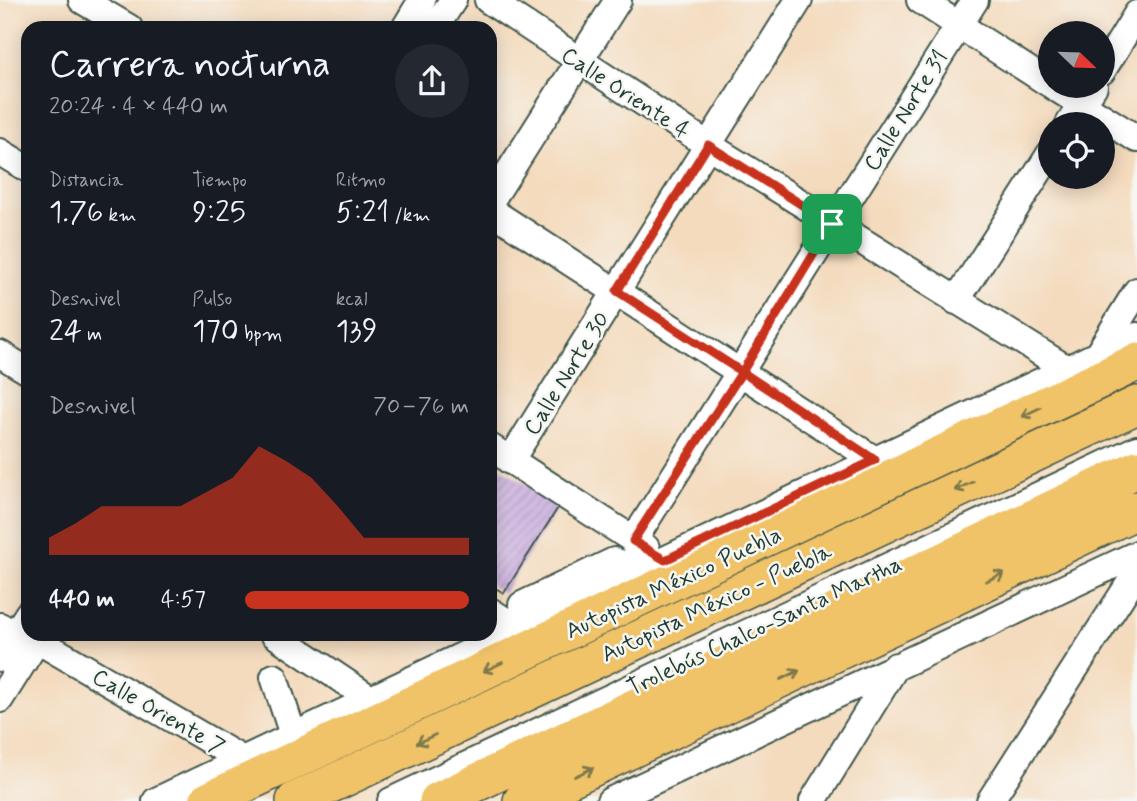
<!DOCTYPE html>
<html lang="es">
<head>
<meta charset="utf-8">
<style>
  :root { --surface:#171b24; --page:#242831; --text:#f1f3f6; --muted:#9ea1a6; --accent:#c8321e }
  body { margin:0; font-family:Mynerve,sans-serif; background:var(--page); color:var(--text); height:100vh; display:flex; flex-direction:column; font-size:26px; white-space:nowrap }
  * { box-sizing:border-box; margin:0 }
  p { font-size:23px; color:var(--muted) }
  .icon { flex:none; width:38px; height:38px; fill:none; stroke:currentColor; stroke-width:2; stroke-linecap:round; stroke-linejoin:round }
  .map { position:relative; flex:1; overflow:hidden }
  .details { position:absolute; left:21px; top:21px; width:476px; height:620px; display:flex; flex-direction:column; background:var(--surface); border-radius:21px; box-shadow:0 4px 18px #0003 }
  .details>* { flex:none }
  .needle { width:46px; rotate:113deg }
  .buttons { position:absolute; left:1038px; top:21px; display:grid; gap:14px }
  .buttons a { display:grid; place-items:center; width:77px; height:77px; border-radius:50%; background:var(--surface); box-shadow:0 4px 18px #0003; font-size:35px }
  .pin { position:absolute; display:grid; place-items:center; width:60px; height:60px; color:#fff; margin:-30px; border-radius:14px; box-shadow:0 4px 10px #0006 }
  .round { display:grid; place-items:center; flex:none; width:74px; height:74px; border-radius:37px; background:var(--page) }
  .summary { display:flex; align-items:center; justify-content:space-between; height:119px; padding:0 28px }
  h1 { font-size:38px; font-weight:600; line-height:52px }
  .metrics { display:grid; grid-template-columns:repeat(3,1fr); gap:10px; height:119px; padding:7px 28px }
  .metrics div { display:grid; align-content:center }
  .metrics b { font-size:30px; font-weight:600 }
  .metrics small { font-size:19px; font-weight:400 }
  .metrics p { font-size:19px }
  .chart { height:196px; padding:14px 28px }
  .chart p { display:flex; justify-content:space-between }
  .chart svg { width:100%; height:126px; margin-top:7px; fill:var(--accent); opacity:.7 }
  ul { padding:0 28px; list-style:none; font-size:23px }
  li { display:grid; grid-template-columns:112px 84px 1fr; align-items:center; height:52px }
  li i { height:18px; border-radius:9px; background:var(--accent) }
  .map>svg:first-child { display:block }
  .building { fill:url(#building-hatch) }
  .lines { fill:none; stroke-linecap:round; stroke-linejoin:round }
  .minor-casing { stroke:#3f5549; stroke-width:30 }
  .highway-casing { stroke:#3f5549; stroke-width:40 }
  .minor { stroke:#fff; stroke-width:26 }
  .highway { stroke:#f1c369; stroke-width:37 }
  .oneway { stroke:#7d794c }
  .route-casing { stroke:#fff; stroke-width:14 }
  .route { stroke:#c8321e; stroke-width:9 }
  .labels { text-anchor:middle; stroke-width:5; stroke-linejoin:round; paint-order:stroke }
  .street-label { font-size:23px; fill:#1f3d34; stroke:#f6f6f2 }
</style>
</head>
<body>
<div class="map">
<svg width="1137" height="801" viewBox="0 0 1137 801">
  <defs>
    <pattern id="building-hatch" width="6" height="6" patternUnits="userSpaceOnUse" patternTransform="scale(1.75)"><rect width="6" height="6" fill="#c6a6de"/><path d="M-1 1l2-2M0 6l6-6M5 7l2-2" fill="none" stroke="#a088b5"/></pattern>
  </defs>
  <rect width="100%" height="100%" fill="#f6f6f2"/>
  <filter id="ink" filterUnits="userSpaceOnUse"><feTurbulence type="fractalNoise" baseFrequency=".0143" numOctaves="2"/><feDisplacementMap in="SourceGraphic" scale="14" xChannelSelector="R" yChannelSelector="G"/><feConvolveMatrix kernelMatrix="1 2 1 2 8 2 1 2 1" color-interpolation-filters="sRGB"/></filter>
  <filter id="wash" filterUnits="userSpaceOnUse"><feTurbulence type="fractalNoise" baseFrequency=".00686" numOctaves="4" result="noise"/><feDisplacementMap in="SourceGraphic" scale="28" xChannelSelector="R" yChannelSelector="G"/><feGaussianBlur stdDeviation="1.57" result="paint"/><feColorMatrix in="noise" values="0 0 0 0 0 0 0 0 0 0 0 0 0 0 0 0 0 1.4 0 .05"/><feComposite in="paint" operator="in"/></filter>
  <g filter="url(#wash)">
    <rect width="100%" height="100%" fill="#f4dbbe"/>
    <g id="blocks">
      <path class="building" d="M490,461L559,506L504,593L490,585Z"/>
    </g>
  </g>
  <g filter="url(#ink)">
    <use href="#blocks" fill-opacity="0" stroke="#3f5549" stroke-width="2"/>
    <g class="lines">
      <g class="minor-casing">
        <path id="minor" d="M82,0L129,28
          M488,0L708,145L1067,369L1073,382
          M920,0L1050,84
          M405,28L422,0
          M435,28L453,0
          M1102,71L1137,14
          M1053,86L1137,139
          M1069,124L1094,86
          M0,152L28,169
          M490,202L618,0
          M490,210L875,460
          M956,301L1050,154
          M0,354L28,371
          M1098,354L1137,291
          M490,447L646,548
          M510,461L799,0
          M633,541L975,0
          M490,611L518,629
          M529,624L522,605L614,561L641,571
          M0,626L15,635L37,640L243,760
          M274,634L369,698
          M0,658L28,614
          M274,677L293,735
          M0,699L41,634
          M156,801L1137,336
          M391,801L1137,449
          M610,801L1137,554
          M813,801L896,666
          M990,801L1137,572"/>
      </g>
      <g class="highway-casing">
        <path id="highway" d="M208,801L1137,362
          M295,801L1137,405
          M438,801L1137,469
          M522,801L1137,510"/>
      </g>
      <use href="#minor" class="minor"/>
      <use href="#highway" class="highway"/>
    </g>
    <defs><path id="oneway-shaft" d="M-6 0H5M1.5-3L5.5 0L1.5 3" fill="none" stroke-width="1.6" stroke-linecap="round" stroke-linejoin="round" transform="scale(1.75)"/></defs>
    <g class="oneway">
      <use href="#oneway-shaft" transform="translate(1031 412) rotate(155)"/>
      <use href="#oneway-shaft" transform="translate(964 486) rotate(155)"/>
      <use href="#oneway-shaft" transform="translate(995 577) rotate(-25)"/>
      <use href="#oneway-shaft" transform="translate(493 667) rotate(155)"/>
      <use href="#oneway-shaft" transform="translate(790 675) rotate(-25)"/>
      <use href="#oneway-shaft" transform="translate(426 739) rotate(155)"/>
      <use href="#oneway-shaft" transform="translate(584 772) rotate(-25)"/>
    </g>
  </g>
  <g class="lines" filter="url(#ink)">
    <g class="route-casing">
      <path id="route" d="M832,224L708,145L617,291L742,372L633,541L665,560L875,460L742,372L832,224"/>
    </g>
    <use href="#route" class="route"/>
  </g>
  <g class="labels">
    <g class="street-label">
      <text transform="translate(626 92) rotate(33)" y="8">Calle Oriente 4</text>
      <text transform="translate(905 110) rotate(-58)" y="8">Calle Norte 31</text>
      <text transform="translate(566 373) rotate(-58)" y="8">Calle Norte 30</text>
      <text transform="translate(673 582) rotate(-25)" y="8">Autopista México Puebla</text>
      <text transform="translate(716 602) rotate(-25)" y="8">Autopista México - Puebla</text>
      <text transform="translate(764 625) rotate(-25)" y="8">Trolebús Chalco-Santa Martha</text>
      <text transform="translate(159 711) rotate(30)" y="8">Calle Oriente 7</text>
    </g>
  </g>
</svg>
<div class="buttons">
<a><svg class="needle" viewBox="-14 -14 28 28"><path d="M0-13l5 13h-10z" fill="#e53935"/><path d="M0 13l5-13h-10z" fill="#9ea1a6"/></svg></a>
<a><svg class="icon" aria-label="locate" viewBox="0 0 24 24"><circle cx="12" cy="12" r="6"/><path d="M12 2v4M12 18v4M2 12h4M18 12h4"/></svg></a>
</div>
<div class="pin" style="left:832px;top:224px;background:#1e9e55"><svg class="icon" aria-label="arrive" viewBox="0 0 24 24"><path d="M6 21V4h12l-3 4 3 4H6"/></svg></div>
<section class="details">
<div class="summary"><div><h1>Carrera nocturna</h1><p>20:24 · 4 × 440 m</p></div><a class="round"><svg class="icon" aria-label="share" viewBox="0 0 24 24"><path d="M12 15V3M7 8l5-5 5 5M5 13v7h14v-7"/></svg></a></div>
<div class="metrics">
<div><p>Distancia</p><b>1.76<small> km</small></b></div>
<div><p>Tiempo</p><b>9:25</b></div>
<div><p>Ritmo</p><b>5:21<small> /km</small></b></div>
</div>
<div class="metrics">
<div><p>Desnivel</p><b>24<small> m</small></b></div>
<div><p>Pulso</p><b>170<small> bpm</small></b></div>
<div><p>kcal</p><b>139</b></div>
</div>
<div class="chart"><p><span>Desnivel</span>70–76 m</p>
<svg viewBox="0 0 160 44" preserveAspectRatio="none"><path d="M0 44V38L10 33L20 27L30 27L40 27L50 27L60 22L70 17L80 6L90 11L100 17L110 27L120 38L130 38L140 38L150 38L160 38V44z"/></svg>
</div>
<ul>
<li><b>440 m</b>4:57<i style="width:100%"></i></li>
</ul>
</section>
</div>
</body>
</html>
